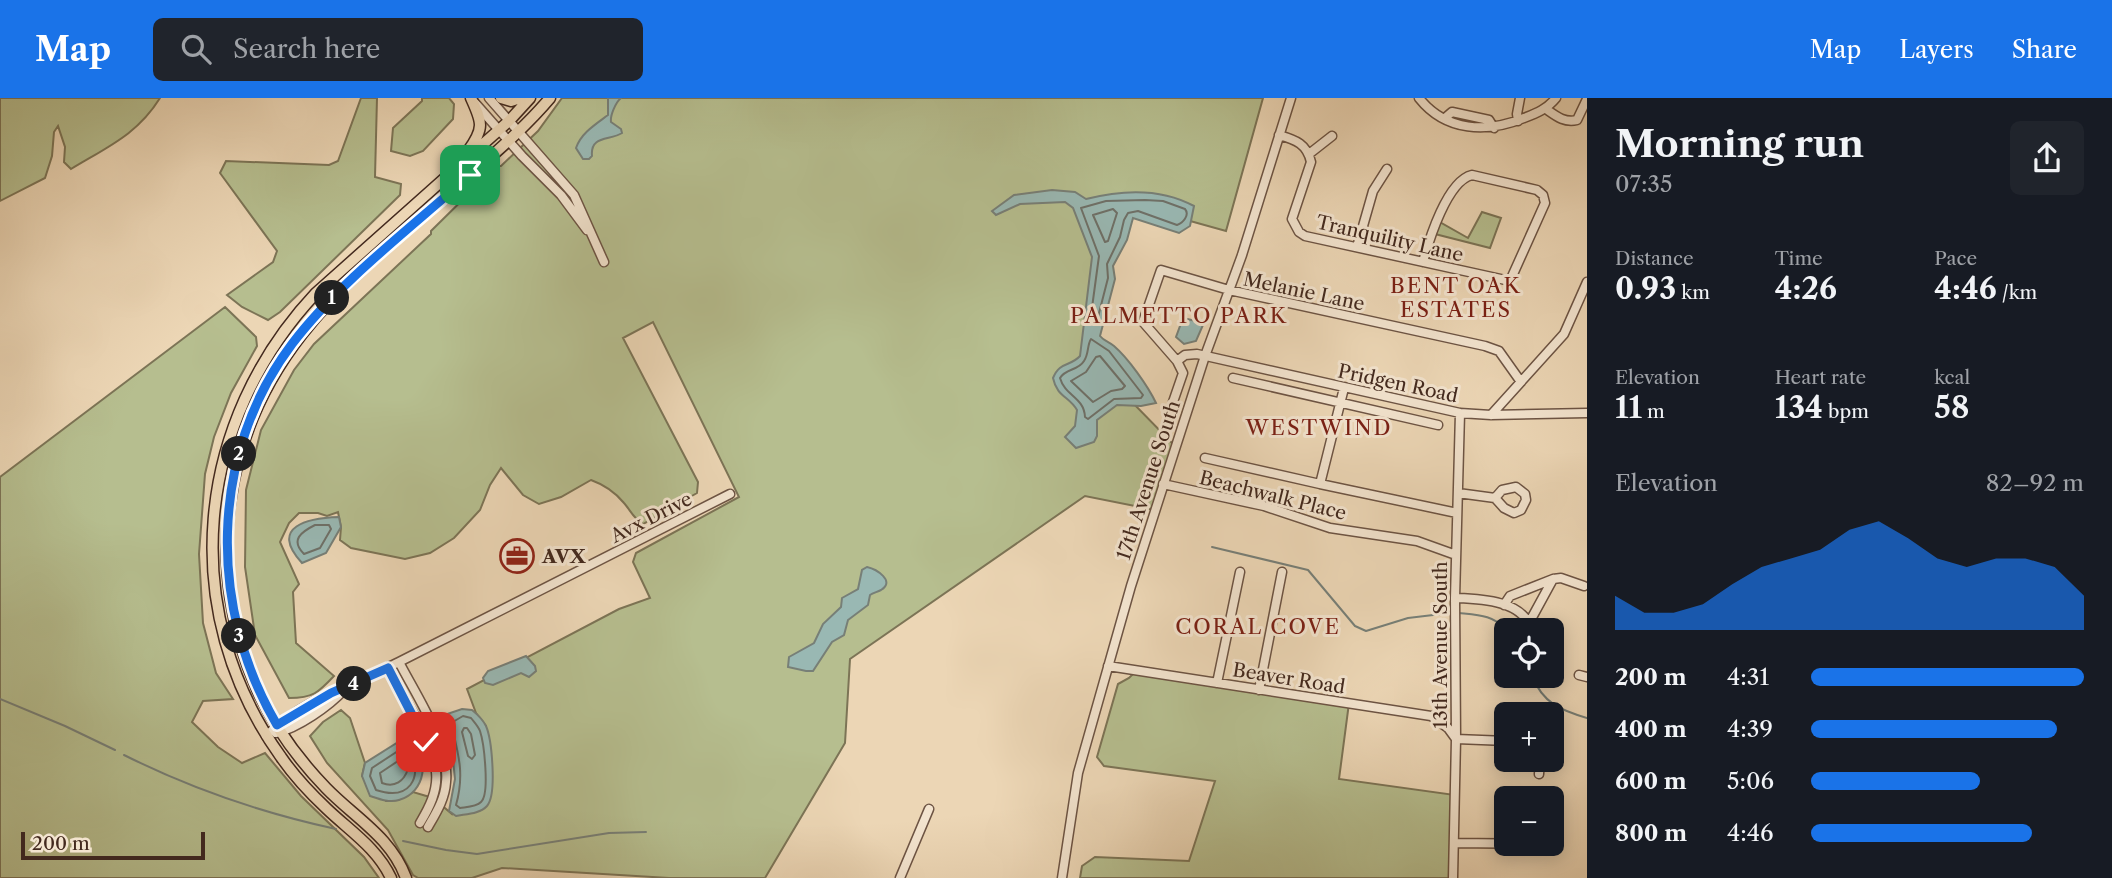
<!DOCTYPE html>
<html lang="en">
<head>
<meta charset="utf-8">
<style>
  :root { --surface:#171b24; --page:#20242c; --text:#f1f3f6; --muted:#9ea1a6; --accent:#1a73e8 }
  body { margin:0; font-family:"Libre Caslon Text",serif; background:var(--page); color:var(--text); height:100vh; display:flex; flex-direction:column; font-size:26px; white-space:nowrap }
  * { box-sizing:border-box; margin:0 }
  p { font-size:23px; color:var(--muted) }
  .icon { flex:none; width:38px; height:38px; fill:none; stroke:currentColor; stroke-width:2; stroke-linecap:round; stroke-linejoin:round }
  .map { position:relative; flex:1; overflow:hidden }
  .details { display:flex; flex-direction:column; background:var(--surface); width:525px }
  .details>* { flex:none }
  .fabs { position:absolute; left:1494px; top:520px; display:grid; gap:14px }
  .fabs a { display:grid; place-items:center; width:70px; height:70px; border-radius:10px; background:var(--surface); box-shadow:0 4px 18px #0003; font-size:35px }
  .scale { position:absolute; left:21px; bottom:18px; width:184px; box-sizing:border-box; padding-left:7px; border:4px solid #43291e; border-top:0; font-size:19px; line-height:24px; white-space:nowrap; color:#43291e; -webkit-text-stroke:5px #f3e4cf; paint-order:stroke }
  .pin { position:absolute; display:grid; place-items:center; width:60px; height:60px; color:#fff; margin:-30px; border-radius:14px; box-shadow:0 4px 10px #0006 }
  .km { position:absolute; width:35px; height:35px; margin:-18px; border-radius:50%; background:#222; color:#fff; font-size:19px; line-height:35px; text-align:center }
  .round { display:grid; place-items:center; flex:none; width:74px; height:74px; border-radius:10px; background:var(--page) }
  .head { display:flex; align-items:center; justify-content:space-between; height:119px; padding:0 28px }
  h1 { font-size:38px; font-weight:700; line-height:52px }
  .figures { display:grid; grid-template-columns:repeat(3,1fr); gap:10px; height:119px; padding:7px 28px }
  .figures div { display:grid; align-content:center }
  .figures b { font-size:30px; font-weight:700 }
  .figures small { font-size:19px; font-weight:400 }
  .figures p { font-size:19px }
  .chart { height:196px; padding:14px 28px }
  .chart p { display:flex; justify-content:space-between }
  .chart svg { width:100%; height:126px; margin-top:7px; fill:var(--accent); opacity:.7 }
  ul { padding:0 28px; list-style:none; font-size:23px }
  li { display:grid; grid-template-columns:112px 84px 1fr; align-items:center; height:52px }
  li i { height:18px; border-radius:9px; background:var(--accent) }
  header { display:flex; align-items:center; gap:42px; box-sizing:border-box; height:98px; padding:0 35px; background:var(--accent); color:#fff }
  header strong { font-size:33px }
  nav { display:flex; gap:38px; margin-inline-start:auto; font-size:24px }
  .search { width:490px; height:63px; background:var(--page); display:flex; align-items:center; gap:18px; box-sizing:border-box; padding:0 24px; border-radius:10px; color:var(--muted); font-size:26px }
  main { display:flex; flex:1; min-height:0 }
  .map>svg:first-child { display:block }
  .green { fill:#b6be8f; stroke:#7c7456; stroke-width:2 }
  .water { fill:#99b8b3; stroke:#777f77; stroke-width:2 }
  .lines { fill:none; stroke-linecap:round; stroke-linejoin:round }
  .shore { stroke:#6e7068; stroke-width:2 }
  .stream { stroke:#777f77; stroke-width:2 }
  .minor-casing { stroke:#6d5444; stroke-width:11 }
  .major-casing { stroke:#43291e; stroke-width:13 }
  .minor { stroke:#f3e4cf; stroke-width:8 }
  .major { stroke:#ecd6b5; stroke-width:10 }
  .route-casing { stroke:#fff; stroke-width:14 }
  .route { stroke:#1a73e8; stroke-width:9 }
  .labels { text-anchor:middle; stroke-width:6; stroke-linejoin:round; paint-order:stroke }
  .street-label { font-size:19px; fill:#43291e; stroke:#f3e4cf }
  .poi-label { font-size:19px; font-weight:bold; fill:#43291e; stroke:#f3e4cf; text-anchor:start }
  .neighbourhood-label { font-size:21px; letter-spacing:2px; fill:#7a1f14; stroke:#f3e4cf }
</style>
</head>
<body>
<header>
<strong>Map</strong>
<div class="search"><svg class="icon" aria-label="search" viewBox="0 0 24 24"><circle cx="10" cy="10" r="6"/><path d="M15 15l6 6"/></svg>Search here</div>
<nav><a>Map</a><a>Layers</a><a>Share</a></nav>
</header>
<main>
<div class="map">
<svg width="1587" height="780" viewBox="0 0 1587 780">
  <rect width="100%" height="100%" fill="#ecd6b5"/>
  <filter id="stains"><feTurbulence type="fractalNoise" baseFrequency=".00286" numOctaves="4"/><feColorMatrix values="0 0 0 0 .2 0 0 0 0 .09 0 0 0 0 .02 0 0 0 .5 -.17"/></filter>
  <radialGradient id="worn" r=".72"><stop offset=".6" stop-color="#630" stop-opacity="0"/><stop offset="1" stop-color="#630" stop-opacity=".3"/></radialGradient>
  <path class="green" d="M0,0H160C137,37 107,49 71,71L64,64L65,49L58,28L54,34L52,58L45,80L0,103Z
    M361,0H377L375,79L401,86L400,97L280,214L268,222L242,209L227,197L273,164L277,153L220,75L226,63L329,67L338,63Z
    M422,0H449L454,6L453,21L423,53L410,58L391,53L393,30L422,3Z
    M562,0H1263L1226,133L1122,104L1083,254L1175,348L1155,412L1085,398L850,561L845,645L765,780H669L502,770L472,780H418L413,777L388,732L327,665L310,638L323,624L341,612L350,620L365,665L362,678L386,703L398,702L413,694L433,700L452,716L486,628L476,615L467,591L619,511L650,500L633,464L636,455L739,399L653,224L623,240L698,384L697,395L643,426C633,420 631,413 624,405C615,394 605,387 591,382L561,399L539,406L523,397L501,370L490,387L480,412L454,440L430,455L405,461L351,450L340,442L341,429L338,414L327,418L318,415H299L289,425L280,444L299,486L293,494L296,545L334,578C318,595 313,600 289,600L255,537L245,469L246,392L261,332L294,272L314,246L431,136V133L497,68H501L538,33Z
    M1482,114L1501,120L1490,150L1431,135L1436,122L1468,140Z
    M225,209L256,239L257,248L231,295L214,339L205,376L199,456L203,525L216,575L233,601L203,603L192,624L218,649L242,665L265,655L301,698L364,759L379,780H0V379Z
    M1137,572L1349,605L1339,681L1455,697L1452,780H1080L1082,768L1095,759L1189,763L1215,683L1104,668L1097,659L1118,586L1129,580Z"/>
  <path class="water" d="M608,0H621C616,4 610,17 611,24L621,31L622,35C610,43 590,37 592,58L589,61H583L576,50C581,35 596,26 608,17Z
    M1052,92L1075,94L1086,101C1121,92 1161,90 1194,108L1190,128L1179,135L1133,120L1127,142L1113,168L1115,181L1100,238C1104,243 1109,244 1114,248C1128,260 1148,288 1156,305L1141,308L1117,307L1097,322V338L1094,344L1076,350L1065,339L1075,328L1077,312C1069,298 1057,299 1053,280C1060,263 1070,269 1080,258L1092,159L1073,110L1065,104L1020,106L996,117L992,113L1014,97Z
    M1183,220L1200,224L1203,227L1196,243L1184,246L1176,239Z
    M339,419L341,429L326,455L302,465C268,428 309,420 339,419Z
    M867,469C876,471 896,483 881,492C877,494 873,495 870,497L868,507L848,522L844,537L832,544L813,573H806L788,569L789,559L814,545L823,526L841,509L842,500L858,491L862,472Z
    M526,558L535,568L536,573L529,579L521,575L493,587L485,585L483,580L488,573Z
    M462,611L472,612C477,616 483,622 486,628C492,642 497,697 487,708C480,716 466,716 456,718L449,713L455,681L453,662L443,626L447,616Z
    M403,641L411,642C430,660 426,694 399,702C389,705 379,701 370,698L362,678L365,665Z"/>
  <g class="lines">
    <path class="shore" d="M1145,102L1163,103L1185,111C1190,117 1183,125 1177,127L1138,113L1128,115L1124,122L1120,139L1107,166L1108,180L1098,219L1093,221L1091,217L1099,158L1081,110L1106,103Z
      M1113,111L1117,115L1108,143L1105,144L1093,117Z
      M1091,241L1109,253L1143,297L1141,300L1114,301L1088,321L1085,319C1084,299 1065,298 1060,280C1066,270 1078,273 1084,263C1089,256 1087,247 1091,241Z
      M1100,258L1125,288L1122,291L1111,293L1093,304L1071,283L1086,274L1096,259Z
      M315,427H329L331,431L320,450L304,456C290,442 301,434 315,427Z
      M463,618L471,620C474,624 478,628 480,633C484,645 490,696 481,704C476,709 466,709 460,710L456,707C465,675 458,655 451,625Z
      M464,630H467L471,636L475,657L472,661L468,658L462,634Z
      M404,649L411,652C423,681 409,703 376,692L370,678L372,670Z
      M401,661L405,662L408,671C404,683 395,690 382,685L380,675Z"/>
    <path class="stream" d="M1212,449L1308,472L1355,528L1366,533L1408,520L1450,515
      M1459,515C1479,517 1493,517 1507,532
      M1532,578C1543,605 1560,612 1587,620
      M0,601L65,628L115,652
      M124,657C192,691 262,715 336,731
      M403,743L446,752L477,756L609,735L646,734"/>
    <g class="minor-casing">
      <path id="minor" d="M489,0L574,97L604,164
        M1419,0C1446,34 1487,35 1524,20C1537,15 1547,11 1556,0
        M475,5L522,58L561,97L587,132
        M1546,11C1556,18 1564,25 1577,22L1587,1
        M1445,20L1452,14L1489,22L1494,30
        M1518,23L1517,16L1520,0
        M1279,37C1296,42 1307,46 1311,64L1292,121L1299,134L1305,138L1510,183L1545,105L1543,97L1537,92L1472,77C1447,83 1429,142 1423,164
        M1309,56L1332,38
        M1357,149L1373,93L1387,71
        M1177,263L1185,257L1197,256L1460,315L1491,317L1587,315
        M1233,280L1438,327
        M1344,290L1320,386L1457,415
        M1173,304L1183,275L1177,263L1143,224L1161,172L1229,192L1485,248L1499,253L1521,284
        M1491,317L1564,236L1587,184
        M1205,360L1320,386
        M1163,386L1264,408L1330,430L1417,443L1456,457
        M1458,395L1495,400L1504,410L1514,415L1521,412L1526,402L1525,396L1516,389L1502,392L1495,400
        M1553,481L1561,480L1584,488
        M1455,500C1480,501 1524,502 1531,532
        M1504,507L1510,498L1553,481L1529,525
        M399,564C416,597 450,647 446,684C445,701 436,715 428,729
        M1108,568L1431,618L1448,630L1456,641
        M388,570C403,600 432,641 436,674C438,693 429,710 420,725
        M1579,577L1587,579
        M1217,585L1240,474
        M1259,592L1282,474
        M276,635C298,630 329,608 344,592
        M266,638C301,602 355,586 399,564L730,396
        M1456,641L1507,643
        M1539,676L1540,662
        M1454,745L1542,746
        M900,780L929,711
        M1062,780L1078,675L1131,488L1205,258L1242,157L1291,0
        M1453,780L1456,641L1455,500L1460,315"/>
    </g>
    <g class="major-casing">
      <path id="major" d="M501,0L511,3L520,0
        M468,53C485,30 482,24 471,0
        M391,780C377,750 350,733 327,711C310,695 294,678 281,659C176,513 195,324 316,195L509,23L530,0
        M406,780C391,739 355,720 326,690C298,661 274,628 257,591C231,533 221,468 230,405C251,245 366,169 478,70C503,48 528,26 550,0"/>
    </g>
    <use href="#minor" class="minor"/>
    <use href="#major" class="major"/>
  </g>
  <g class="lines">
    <g class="route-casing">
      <path id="route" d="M426,644L388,570L331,595L277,627C208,510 209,356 292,246C339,184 412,129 470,77"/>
    </g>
    <use href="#route" class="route"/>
  </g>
  <defs>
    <g id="office-ring" transform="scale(1.75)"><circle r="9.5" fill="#f3e4cf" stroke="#8f2418" stroke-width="1.5"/><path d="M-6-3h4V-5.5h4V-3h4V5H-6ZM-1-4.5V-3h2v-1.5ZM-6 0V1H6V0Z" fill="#8f2418"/></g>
  </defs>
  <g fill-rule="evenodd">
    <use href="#office-ring" x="517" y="458"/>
  </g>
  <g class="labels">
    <g class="street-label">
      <text transform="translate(1390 140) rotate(13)" y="7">Tranquility Lane</text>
      <text transform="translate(1304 193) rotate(12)" y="7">Melanie Lane</text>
      <text transform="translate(1398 285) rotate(12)" y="7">Pridgen Road</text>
      <text transform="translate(1148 382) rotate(-72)" y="7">17th Avenue South</text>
      <text transform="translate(1273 397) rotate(14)" y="7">Beachwalk Place</text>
      <text transform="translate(651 419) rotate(-27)" y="7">Avx Drive</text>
      <text transform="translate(1440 547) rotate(-90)" y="7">13th Avenue South</text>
      <text transform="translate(1289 580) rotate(9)" y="7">Beaver Road</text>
    </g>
    <g class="poi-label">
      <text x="542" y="465">AVX</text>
    </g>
    <g class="neighbourhood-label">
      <text x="1456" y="195">BENT OAK<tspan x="1456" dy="24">ESTATES</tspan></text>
      <text x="1179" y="225">PALMETTO PARK</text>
      <text x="1319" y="337">WESTWIND</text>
      <text x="1258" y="536">CORAL COVE</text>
    </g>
  </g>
  <rect width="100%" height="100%" filter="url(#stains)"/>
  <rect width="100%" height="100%" fill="url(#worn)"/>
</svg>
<div class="fabs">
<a><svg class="icon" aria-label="locate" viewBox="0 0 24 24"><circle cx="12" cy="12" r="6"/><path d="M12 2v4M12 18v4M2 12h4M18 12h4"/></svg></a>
<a>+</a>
<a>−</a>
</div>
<div class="scale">200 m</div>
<div class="pin" style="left:470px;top:77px;background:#1e9e55"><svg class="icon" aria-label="arrive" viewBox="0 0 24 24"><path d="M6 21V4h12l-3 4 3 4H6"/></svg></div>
<div class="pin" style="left:426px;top:644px;background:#d93025"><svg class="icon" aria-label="check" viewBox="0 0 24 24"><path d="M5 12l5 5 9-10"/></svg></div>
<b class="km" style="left:332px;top:200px">1</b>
<b class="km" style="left:239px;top:356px">2</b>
<b class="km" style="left:239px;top:538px">3</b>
<b class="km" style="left:354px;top:586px">4</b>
</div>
<section class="details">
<div class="head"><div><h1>Morning run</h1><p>07:35</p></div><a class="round"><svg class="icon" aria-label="share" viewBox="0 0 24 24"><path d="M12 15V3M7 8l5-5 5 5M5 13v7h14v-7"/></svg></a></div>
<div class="figures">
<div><p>Distance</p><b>0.93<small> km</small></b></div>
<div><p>Time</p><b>4:26</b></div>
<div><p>Pace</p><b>4:46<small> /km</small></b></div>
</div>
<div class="figures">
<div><p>Elevation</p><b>11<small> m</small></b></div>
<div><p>Heart rate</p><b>134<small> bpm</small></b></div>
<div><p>kcal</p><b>58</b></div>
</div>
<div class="chart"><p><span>Elevation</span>82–92 m</p>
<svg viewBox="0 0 160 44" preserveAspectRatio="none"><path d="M0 44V32L10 38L20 38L30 35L40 28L50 22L60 19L70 16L80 9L90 6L100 12L110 19L120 22L130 19L140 19L150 22L160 32V44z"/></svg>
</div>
<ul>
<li><b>200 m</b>4:31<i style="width:100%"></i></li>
<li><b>400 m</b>4:39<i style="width:90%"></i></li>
<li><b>600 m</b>5:06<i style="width:62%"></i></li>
<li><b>800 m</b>4:46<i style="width:81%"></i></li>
</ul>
</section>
</main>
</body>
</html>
